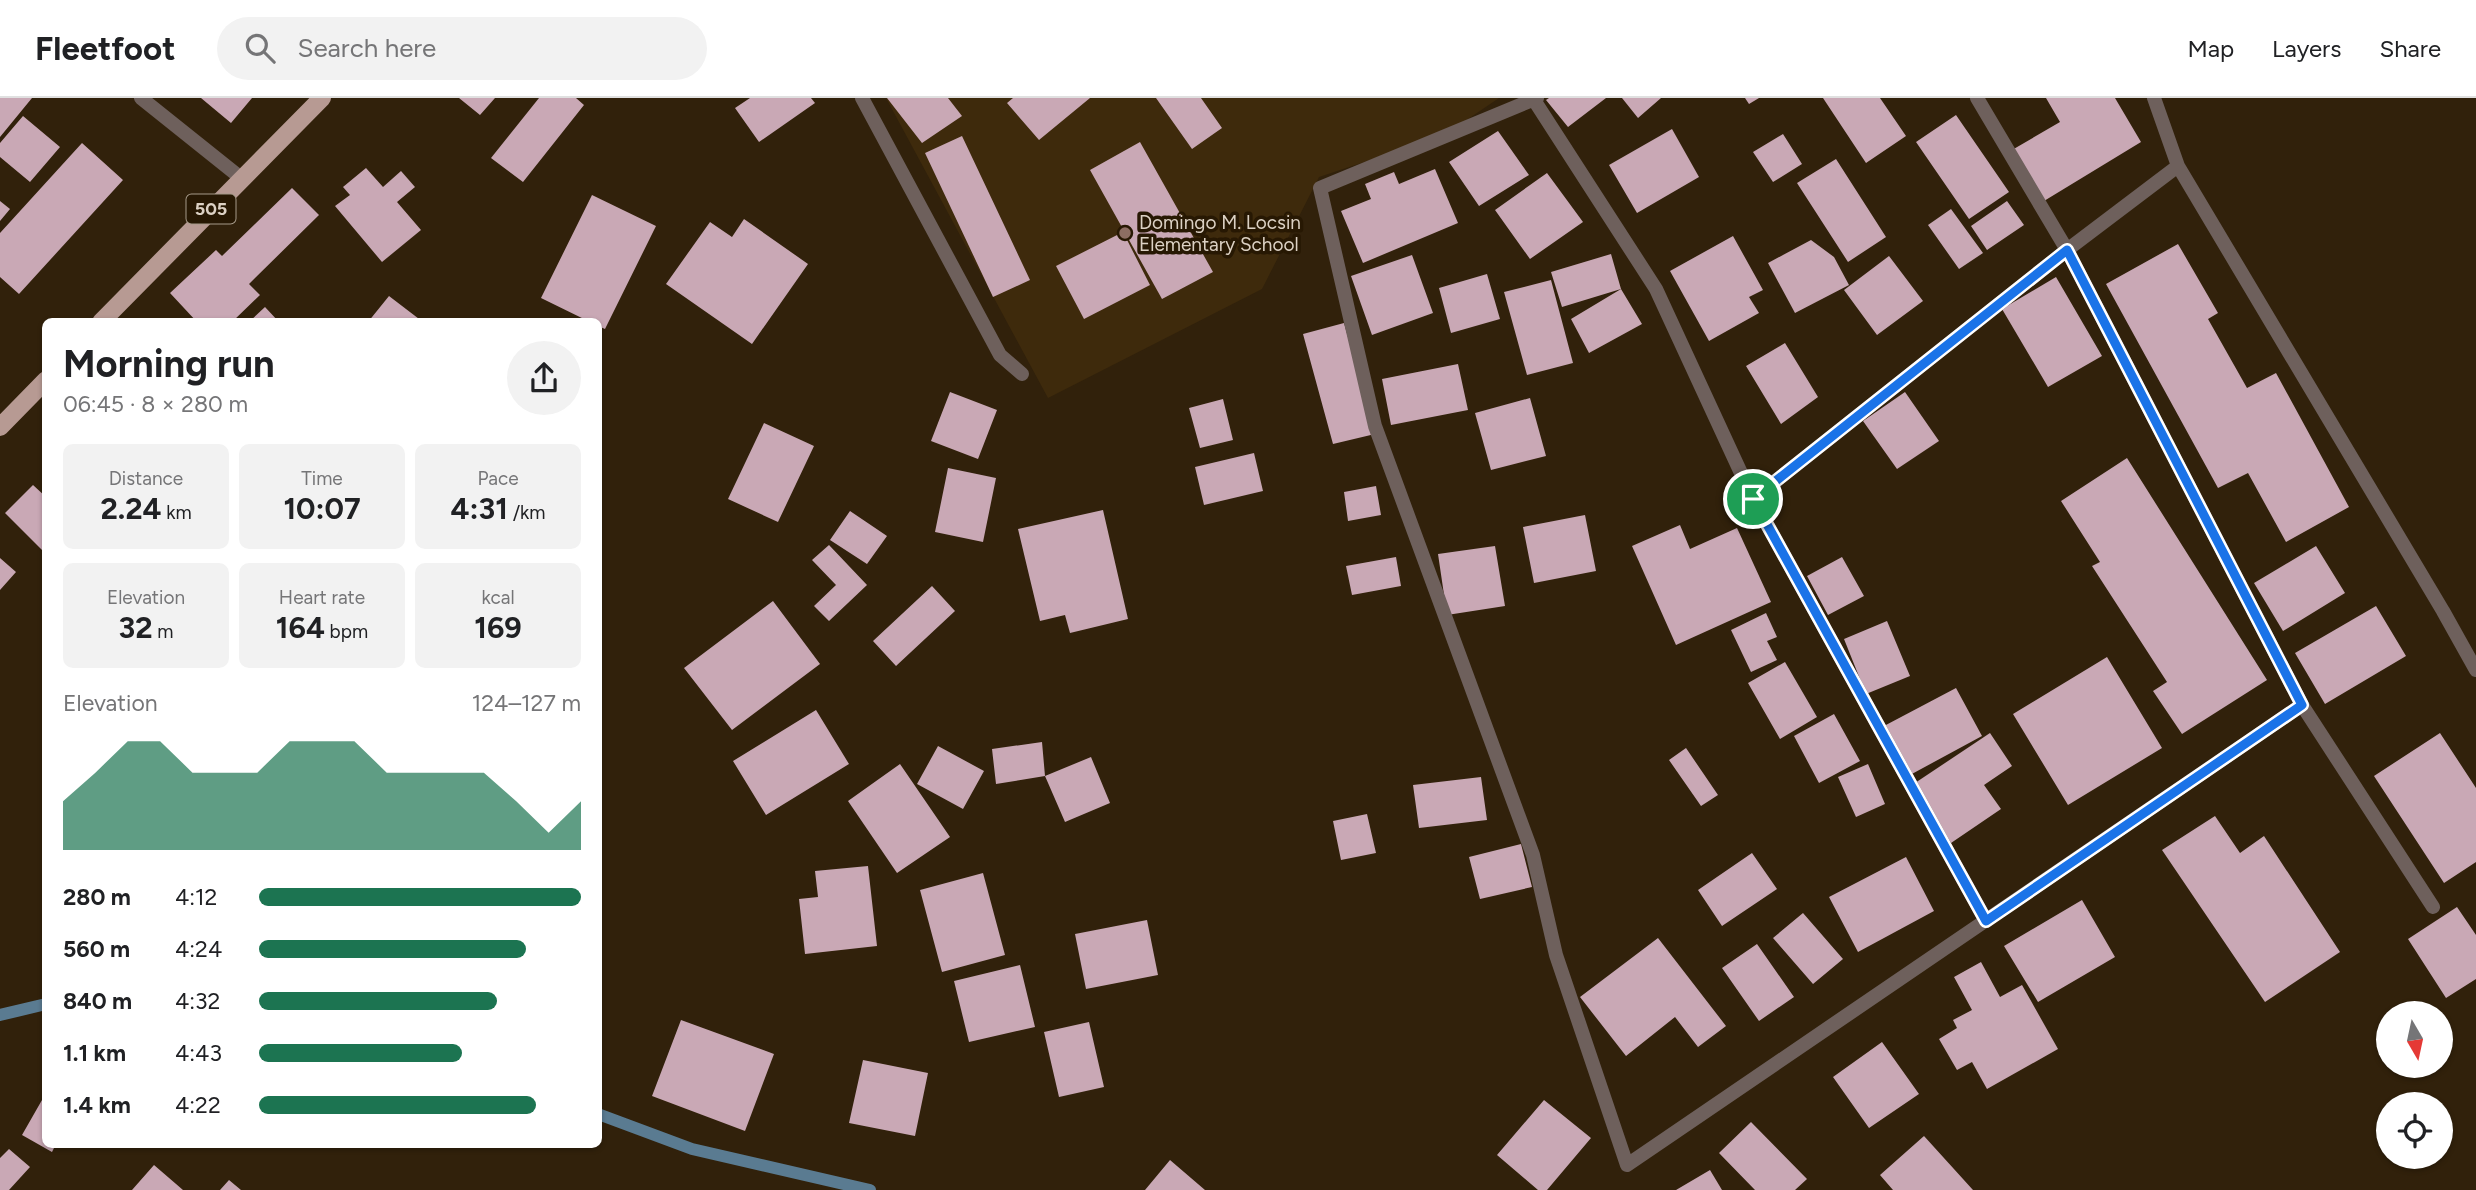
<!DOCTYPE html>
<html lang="en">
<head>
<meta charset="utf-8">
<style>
  :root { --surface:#fff; --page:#f2f2f2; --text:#202124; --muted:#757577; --line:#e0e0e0; --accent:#1c7451 }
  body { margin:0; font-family:Figtree,sans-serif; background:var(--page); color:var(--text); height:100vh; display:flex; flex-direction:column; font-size:26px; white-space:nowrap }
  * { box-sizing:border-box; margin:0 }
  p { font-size:23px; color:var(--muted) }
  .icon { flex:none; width:38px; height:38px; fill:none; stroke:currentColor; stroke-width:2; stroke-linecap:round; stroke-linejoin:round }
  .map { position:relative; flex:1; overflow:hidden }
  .sheet { position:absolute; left:42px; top:220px; width:560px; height:830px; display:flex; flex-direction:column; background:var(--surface); border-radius:10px; box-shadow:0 2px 5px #0004 }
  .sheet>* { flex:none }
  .needle { width:46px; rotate:171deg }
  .tools { position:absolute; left:2376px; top:903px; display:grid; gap:14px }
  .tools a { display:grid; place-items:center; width:77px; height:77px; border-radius:50%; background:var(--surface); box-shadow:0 2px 5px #0004; font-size:35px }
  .pin { position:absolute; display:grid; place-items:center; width:60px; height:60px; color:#fff; margin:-30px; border:4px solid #fff; border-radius:50%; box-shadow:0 2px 7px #0007 }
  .round { display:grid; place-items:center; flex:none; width:74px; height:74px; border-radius:37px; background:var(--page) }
  .overview { display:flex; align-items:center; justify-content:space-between; height:119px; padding:0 21px }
  h1 { font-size:38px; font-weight:700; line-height:52px }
  .metrics { display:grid; grid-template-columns:repeat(3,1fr); gap:10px; height:119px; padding:7px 21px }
  .metrics div { display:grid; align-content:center; border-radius:10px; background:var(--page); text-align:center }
  .metrics b { font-size:30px; font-weight:700 }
  .metrics small { font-size:19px; font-weight:400 }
  .metrics p { font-size:19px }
  .chart { height:196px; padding:14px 21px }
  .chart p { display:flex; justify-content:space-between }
  .chart svg { width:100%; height:126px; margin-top:7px; fill:var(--accent); opacity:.7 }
  ul { padding:0 21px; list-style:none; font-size:23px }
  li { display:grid; grid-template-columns:112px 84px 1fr; align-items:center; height:52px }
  li i { height:18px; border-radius:9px; background:var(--accent) }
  header { display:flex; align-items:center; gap:42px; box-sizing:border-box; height:98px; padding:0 35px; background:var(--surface); border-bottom:2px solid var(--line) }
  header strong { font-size:33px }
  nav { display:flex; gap:38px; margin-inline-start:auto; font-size:24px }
  .search { width:490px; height:63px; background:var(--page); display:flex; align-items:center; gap:18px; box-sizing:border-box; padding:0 24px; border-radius:38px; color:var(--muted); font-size:26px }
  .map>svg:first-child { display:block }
  .built { fill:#3e2a0c }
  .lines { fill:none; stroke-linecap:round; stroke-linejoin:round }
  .stream { stroke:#5a7b91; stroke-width:12 }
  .building { fill:#c9a8b5 }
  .street { stroke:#6e605c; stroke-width:14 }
  .primary { stroke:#b79a93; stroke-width:18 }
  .route-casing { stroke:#fff; stroke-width:14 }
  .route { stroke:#1a73e8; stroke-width:9 }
  .education-dot { fill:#8d6e63; stroke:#271803; stroke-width:2.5 }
  .labels { text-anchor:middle; stroke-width:7; stroke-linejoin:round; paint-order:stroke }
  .shield { fill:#271803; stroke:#a69a8a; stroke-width:2 }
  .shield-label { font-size:18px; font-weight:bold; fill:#dcd1c4 }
  .poi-label { font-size:19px; fill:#dcd1c4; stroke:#271803; text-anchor:start }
</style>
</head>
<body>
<header>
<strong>Fleetfoot</strong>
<div class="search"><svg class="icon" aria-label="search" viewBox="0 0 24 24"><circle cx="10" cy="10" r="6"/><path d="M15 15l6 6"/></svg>Search here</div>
<nav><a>Map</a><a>Layers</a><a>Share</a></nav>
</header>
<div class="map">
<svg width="2476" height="1092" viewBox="0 0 2476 1092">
  <rect width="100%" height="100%" fill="#31210b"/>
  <path class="built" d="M886,0H1499L1443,38L1319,79L1262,191L1048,300Z"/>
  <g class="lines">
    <path class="stream" d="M0,917L46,906
      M598,1016L692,1051L870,1092"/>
  </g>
  <path class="building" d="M0,0H32L0,39Z
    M201,0H252L231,25Z
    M459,0H495L480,17Z
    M539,0H576L584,7L523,84L491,60Z
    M750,0H811L815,5L759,44L735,10Z
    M887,0H948L962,18L922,45Z
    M1013,0H1090L1039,42L1007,5Z
    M1156,0H1201L1222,30L1192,51Z
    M1549,0H1606L1568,29L1546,2Z
    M1622,0H1661L1638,20Z
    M1745,0H1759L1749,6Z
    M1823,0H1880L1906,38L1866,65Z
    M2046,0H2115L2141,44L2044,103L2012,52L2060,24Z
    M1956,17L2009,94L1969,121L1916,44Z
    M23,18L60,49L30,84L0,59V45Z
    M1672,31L1699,79L1637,115L1609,67Z
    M1498,33L1529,77L1479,108L1449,64Z
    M1783,36L1802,66L1773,84L1753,54Z
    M962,38L1030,182L993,199L925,55Z
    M1140,44L1213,174L1162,201L1090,72Z
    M82,45L123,82L19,196L0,179V135Z
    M1836,61L1886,139L1848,164L1797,85Z
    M366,70L383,89L401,73L415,89L397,104L421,132L382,164L335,108L350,97L343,89Z
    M1435,71L1458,125L1363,165L1341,113L1371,101L1365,86L1394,74L1399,86Z
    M1547,75L1583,124L1530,161L1495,112Z
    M292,90L319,117L249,186L260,197L232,224H197L170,195L216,152L222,158Z
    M592,97L656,128L605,231L598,228V224H590L541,200Z
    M0,103L10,111L0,123Z
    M2007,103L2024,127L1987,152L1971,128Z
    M1951,111L1983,155L1959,171L1928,127Z
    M744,121L808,166L752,246L666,186L710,124L732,139Z
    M1123,134L1150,187L1084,221L1056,168Z
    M1733,138L1763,192L1749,199L1759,215L1709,243L1670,173Z
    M1811,142L1834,159L1849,187L1795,215L1768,165Z
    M2178,146L2218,215L2208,221L2247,290L2276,275L2349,409L2286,444L2248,375L2218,390L2106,186Z
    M1611,156L1621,191L1642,226L1589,255L1571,221L1621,191L1562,209L1551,174Z
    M1412,157L1433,215L1372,237L1351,178Z
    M1889,158L1923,203L1877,237L1844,192Z
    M1487,176L1500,221L1451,235L1439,190Z
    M2056,179L2102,258L2048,289L2002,211Z
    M1551,182L1573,265L1527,277L1504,194Z
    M389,198L423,224H368Z
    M265,209L279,224H249Z
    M1344,225L1375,336L1333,346L1303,236Z
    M1785,245L1818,299L1781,326L1746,268Z
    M1458,266L1468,312L1391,327L1382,281Z
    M950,294L997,312L978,361L931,343Z
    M1905,294L1939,343L1897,371L1863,323Z
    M1530,300L1546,358L1491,372L1475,315Z
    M1223,301L1233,342L1200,350L1189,310Z
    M764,325L814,348L778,424L728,401Z
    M1254,355L1263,393L1204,407L1195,369Z
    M2127,360L2267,582L2182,636L2153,593L2167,584L2092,468L2100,464L2061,403Z
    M948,370L996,380L983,444L935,434Z
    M33,387L46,399V456L5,415Z
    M1376,388L1381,417L1348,423L1344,394Z
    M1103,412L1128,521L1070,535L1065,517L1040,523L1018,431Z
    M850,413L887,438L867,466L830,442Z
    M1585,417L1596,473L1534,485L1523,429Z
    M1680,427L1690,451L1737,430L1771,504L1676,547L1632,448Z
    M829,447L867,487L829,523L814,508L836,487L812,462Z
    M1495,448L1505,508L1447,517L1438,456Z
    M2316,448L2345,495L2283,533L2254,485Z
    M1396,459L1401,488L1352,497L1346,468Z
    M1842,459L1864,498L1828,517L1807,478Z
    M0,460L16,474L0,492Z
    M932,488L955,513L896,568L873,543Z
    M773,503L820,566L732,632L684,570Z
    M2376,508L2406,558L2325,606L2295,555Z
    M1766,515L1777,539L1767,543L1777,562L1751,574L1731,532Z
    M1887,523L1910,578L1866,596L1844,541Z
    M2107,559L2162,650L2068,707L2013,616Z
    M1785,564L1817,619L1780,641L1748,585Z
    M1956,590L1982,638L1910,677L1884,628Z
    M816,612L849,666L766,717L733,663Z
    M1834,616L1860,663L1819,685L1794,638Z
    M1990,635L2012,668L1984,687L2001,711L1951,745L1912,687Z
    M2440,635L2476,690V764L2444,785L2374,678Z
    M1042,644L1045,678L996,686L992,651Z
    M938,648L984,673L963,711L917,686Z
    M1686,650L1718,697L1701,708L1669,662Z
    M1091,659L1110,705L1065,724L1045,678Z
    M900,666L950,739L897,775L848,703Z
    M1868,666L1885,706L1856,719L1838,679Z
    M1481,679L1487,722L1419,730L1413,687Z
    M1367,716L1376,755L1341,762L1333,723Z
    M2215,718L2240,755L2264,738L2340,854L2265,904L2162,752Z
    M1521,746L1532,789L1480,801L1469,759Z
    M1752,755L1777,791L1722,828L1698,792Z
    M1906,759L1934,813L1858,854L1829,799Z
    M868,768L877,848L805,856L799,801L818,799L815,773Z
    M983,775L1005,857L942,874L920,792Z
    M2082,802L2115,859L2038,904L2004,848Z
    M2457,809L2476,837V881L2446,900L2408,841Z
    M1803,815L1843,861L1813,886L1773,840Z
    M1147,822L1158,877L1086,891L1075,836Z
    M1658,840L1726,928L1698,949L1675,919L1626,958L1580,899Z
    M1757,846L1794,899L1759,923L1722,870Z
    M1981,864L2000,899L2022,887L2058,951L1987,991L1972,964L1957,972L1939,941L1957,930L1953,922L1972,912L1954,879Z
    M1020,867L1035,929L969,944L954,883Z
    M681,922L774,956L745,1033L652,998Z
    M1089,924L1104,989L1059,999L1044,934Z
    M1882,944L1919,996L1869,1030L1833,979Z
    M863,962L928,975L915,1038L849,1025Z
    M46,995V1046H56L52,1054L22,1037Z
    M1544,1002L1591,1040L1547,1092H1538L1497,1057Z
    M1751,1024L1807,1081L1795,1092H1755L1719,1055Z
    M1924,1038L1973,1092H1893L1880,1077Z
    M9,1051L30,1069L9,1092H0V1060Z
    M1170,1062L1205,1092H1145Z
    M154,1067L183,1092H132Z
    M1710,1072L1722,1092H1676Z
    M229,1082L241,1092H220Z"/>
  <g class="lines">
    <path class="street" d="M141,0L241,80
      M862,0L1000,257L1022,276
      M1537,0L1320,90L1375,328L1533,757L1556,857L1627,1067L2302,607
      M1977,0L2067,152L2302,607L2433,809
      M2154,0L2178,68L2443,513L2476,572
      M1534,2L1656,191L1753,401
      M1986,823L1753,401L2067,152L2178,68"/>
    <path class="primary" d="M101,224L322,0
      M0,329L46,282"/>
  </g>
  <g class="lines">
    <g class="route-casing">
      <path id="route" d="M2067,152L2302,607L1986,823L1753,401Z"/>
    </g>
    <use href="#route" class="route"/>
  </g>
  <circle class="education-dot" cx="1125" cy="135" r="7"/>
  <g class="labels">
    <rect class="shield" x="186.5" y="96.5" width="49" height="29" rx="5"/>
    <g class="shield-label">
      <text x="211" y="117">505</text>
    </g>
    <g class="poi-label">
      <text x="1139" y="131">Domingo M. Locsin<tspan x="1139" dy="22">Elementary School</tspan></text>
    </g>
  </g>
</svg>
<div class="tools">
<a><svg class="needle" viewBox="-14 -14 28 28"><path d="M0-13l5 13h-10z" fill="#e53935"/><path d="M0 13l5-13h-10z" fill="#757577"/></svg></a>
<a><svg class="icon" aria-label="locate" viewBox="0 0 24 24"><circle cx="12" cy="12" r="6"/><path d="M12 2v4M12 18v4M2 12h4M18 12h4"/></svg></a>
</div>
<div class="pin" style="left:1753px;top:401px;background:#1e9e55"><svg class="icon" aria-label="arrive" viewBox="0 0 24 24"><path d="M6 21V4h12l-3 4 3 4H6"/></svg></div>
<section class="sheet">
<div class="overview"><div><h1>Morning run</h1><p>06:45 · 8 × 280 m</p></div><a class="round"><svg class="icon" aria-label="share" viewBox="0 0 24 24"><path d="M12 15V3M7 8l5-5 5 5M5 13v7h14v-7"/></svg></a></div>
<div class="metrics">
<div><p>Distance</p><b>2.24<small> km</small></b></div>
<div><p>Time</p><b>10:07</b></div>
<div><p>Pace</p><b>4:31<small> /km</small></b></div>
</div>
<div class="metrics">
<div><p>Elevation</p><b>32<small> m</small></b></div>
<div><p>Heart rate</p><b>164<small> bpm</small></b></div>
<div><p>kcal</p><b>169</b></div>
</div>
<div class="chart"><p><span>Elevation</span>124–127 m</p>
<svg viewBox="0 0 160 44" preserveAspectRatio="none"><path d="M0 44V27L10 17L20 6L30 6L40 17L50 17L60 17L70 6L80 6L90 6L100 17L110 17L120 17L130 17L140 27L150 38L160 27V44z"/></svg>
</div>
<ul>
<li><b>280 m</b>4:12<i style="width:100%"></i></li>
<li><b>560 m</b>4:24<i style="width:83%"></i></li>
<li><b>840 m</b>4:32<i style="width:74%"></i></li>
<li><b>1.1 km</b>4:43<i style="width:63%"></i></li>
<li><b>1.4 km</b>4:22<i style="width:86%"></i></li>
</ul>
</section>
</div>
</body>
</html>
